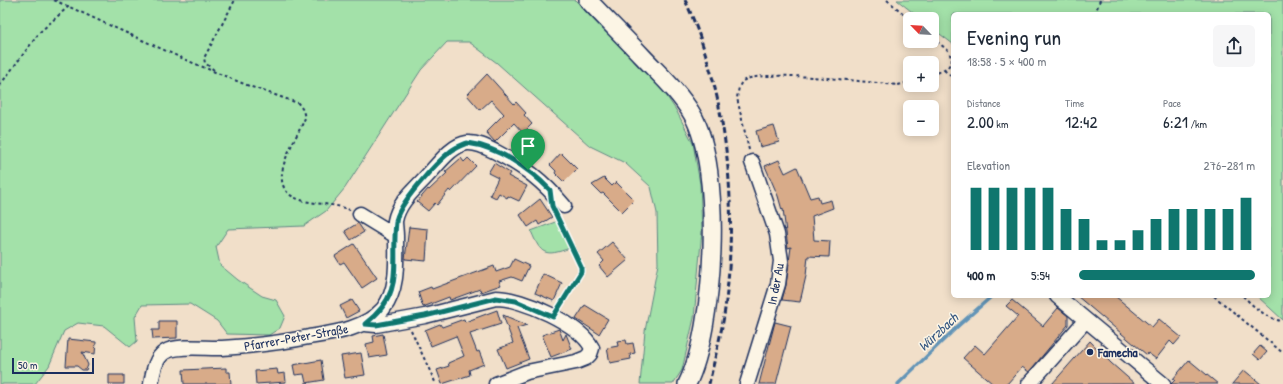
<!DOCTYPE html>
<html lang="en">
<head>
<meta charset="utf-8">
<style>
  :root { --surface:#fff; --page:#f6f6f7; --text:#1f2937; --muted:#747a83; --accent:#0f766e }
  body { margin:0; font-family:"Patrick Hand",sans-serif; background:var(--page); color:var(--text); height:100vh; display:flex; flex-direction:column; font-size:15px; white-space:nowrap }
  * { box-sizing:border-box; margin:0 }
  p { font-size:13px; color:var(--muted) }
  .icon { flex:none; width:22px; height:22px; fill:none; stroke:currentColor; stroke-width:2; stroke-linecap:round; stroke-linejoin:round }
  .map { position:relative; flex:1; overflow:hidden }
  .panel { position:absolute; left:951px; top:12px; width:320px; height:286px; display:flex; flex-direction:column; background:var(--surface); border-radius:6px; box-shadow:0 2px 10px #0003 }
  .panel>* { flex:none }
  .needle { width:26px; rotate:295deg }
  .fabs { position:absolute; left:903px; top:12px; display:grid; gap:8px }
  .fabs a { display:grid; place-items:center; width:36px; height:36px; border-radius:6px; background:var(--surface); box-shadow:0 2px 10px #0003; font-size:20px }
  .scale { position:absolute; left:12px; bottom:10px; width:82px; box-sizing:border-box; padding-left:4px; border:2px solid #1b2f5e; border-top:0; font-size:11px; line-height:14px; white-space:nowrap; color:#1b2f5e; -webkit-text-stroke:3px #fcf5e5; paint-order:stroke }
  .pin { position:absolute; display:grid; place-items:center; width:34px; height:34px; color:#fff; margin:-41px -17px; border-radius:50% 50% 50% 0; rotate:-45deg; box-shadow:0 0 4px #0007 }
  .pin .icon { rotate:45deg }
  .round { display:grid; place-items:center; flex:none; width:42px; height:42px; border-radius:6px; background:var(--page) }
  .overview { display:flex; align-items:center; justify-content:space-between; height:68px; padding:0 16px }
  h1 { font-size:22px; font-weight:600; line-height:30px }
  .metrics { display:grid; grid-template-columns:repeat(3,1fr); gap:6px; height:68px; padding:4px 16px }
  .metrics div { display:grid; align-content:center }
  .metrics b { font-size:17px; font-weight:600 }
  .metrics small { font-size:11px; font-weight:400 }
  .metrics p { font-size:11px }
  .chart { height:112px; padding:8px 16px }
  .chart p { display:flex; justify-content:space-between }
  .chart svg { width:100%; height:72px; margin-top:4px; stroke:var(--accent); stroke-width:6 }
  ul { padding:0 16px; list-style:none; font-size:13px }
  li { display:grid; grid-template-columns:64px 48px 1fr; align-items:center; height:30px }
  li i { height:10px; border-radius:5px; background:var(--accent) }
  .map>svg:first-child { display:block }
  .green { fill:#a3e1a9; stroke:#5f8884 }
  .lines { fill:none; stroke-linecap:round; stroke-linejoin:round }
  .stream { stroke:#6294b7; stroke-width:3.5 }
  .building { fill:#d8ab89; stroke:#1b2f5e }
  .minor-casing { stroke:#1b2f5e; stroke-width:17 }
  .major-casing { stroke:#1b2f5e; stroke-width:20 }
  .path { stroke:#1b2f5e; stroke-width:2; stroke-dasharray:3 3; stroke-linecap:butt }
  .minor { stroke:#fcf5e5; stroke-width:14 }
  .major { stroke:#fcf5e5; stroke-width:17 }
  .rail { stroke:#1b2f5e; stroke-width:3; stroke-dasharray:6 3; stroke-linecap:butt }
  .route-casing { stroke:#fff; stroke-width:8 }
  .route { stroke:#0f766e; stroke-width:5 }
  .poi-dot { fill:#1b2f5e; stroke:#fcf5e5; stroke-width:1.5 }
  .labels { text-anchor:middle; stroke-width:3; stroke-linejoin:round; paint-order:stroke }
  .street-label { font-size:13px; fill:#1b2f5e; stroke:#fcf5e5 }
  .poi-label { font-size:13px; font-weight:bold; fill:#1b2f5e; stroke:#fcf5e5; text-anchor:start }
  .water-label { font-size:14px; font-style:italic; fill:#385983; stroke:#fcf5e5 }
</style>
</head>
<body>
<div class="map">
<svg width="1283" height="384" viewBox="0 0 1283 384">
  <rect width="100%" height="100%" fill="#f1dfc9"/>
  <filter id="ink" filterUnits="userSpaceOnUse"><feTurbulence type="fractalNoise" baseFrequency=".025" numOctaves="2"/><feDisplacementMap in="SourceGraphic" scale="8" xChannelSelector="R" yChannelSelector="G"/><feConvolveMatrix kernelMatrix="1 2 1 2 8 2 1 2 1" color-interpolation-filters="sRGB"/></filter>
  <g filter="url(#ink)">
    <path class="green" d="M0,0H575L657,82L676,110L693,143L700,184L702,231L694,318L682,370L673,384H640L645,331L658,264L657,213L651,187L625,163L590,146L497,63L469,42H447L421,70L345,188L326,211L304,226L228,229L216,247L220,265L238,280L262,296L276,300L285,316L280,328L269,335L227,334L217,321L190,304L142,305L135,317L137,341L130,347L104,326L78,323L64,331L49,366L35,384H0Z
      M897,0H1283V320L1257,296H1269V14H953V44L932,28V19H921Z
      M558,221L570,248C545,257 541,255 531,231Z"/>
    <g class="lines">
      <path class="stream" d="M898,384L958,326L992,296"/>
    </g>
    <path class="building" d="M487,74L514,104L516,102L526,113L524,115L532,124L523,133L514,123L495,142L486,132L504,114L491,100L480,110L467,95Z
      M774,126L779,142L760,147L756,131Z
      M561,153L577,169L564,182L555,173L556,171L550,165Z
      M461,158L464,162L468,158L476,166L451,192L449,190L437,205L435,203L428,211L417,202L428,189L429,190L447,173L445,172Z
      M779,160L785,173L797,167L810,198L818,196L820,203L831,200L833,208L812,216L814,240L830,241L829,257L808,256L806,276L800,302L782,300L786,285L791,247L788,248L783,209L782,210L778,196L765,166Z
      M494,163L510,173L508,176L527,186L519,201L508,196L507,198L499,193L496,198L490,195L498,178L488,173Z
      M604,178L612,186L616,182L634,200L622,212L603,193L601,194L592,185Z
      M540,199L552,217L539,225L537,221L528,227L520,215Z
      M358,223L364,232L351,240L345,231Z
      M409,227L428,229L426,261L405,259Z
      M612,242L628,260L608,277L599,266L604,261L598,254Z
      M354,244L377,278L362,288L344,262L340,264L335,256Z
      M514,259L529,266L522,281L512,277L499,281L501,285L481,292L480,289L450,300L449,297L423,307L418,292L431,287L432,289L494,266L496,272L510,267Z
      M543,274L562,283L554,301L535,293Z
      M1077,296H1115L1152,327L1159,319L1181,337L1174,345L1170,341L1156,359L1148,353L1147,355Z
      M352,300L359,311L346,318L340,306Z
      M1012,300L1043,326L1058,308L1068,316V325L1029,372L1022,367L1007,384H993L963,358L975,345L985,354L1018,316L1006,306Z
      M585,305L608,319L599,334L576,319Z
      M497,310L501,324L470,334L477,352L479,351L484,364L469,370L470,375L442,384L437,370L449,366L448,363L464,356L456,336L431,346L425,330L440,324L442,327L464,319L465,322Z
      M503,315L527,325L517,328L529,359L506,368L498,349L513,343Z
      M159,321H177V338L153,339L152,330H159Z
      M775,322L791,326L776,384H759Z
      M559,329L563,340L566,334L572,349L551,357L542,335Z
      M383,334L387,355L369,358L366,344L374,342L373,336Z
      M68,339L96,342L95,354L82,352L88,365L86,370H82L77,366H66Z
      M626,340L627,344L633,343L635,353L630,354L631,359L610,363L607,348L618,346L617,341Z
      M1090,341L1111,363L1135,384H1052Z
      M1260,346L1267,352L1260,360L1253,354Z
      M361,353L365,375L345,378L341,356Z
      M321,360L324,380L306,383L304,374L295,375L293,365Z
      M1189,360L1218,384H1171L1175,380L1173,379Z
      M226,368V372H230L231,384H184L183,370Z
      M277,369L278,374L285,373L286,382L256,384L255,371Z
      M1244,370L1261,384H1232Z
      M109,375H124V384H109Z"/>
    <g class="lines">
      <g class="minor-casing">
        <path id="minor" d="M360,214L396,236
          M1057,296L1163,384
          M365,324L376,325L425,316L496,298C522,298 580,324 592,348L590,354L586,358L576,362L527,372L496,384
          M151,384C153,373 155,358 165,352C178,344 207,349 222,348C251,346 280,343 309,337C334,333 365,329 383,309C399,289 396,259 396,236C396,231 395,226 395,221C398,203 415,189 426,177C437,166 451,145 467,143C477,142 488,148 496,152C526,168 542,180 564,206
          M747,384L778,284L781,261L777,234L752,162
          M1029,384L1086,320"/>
      </g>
      <g class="major-casing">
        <path id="major" d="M588,0C606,19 625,38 643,57C660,75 679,92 692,114C724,168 715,329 687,384"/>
      </g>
      <path class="path" d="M54,0L186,60L249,86L298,103L303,110L305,118C296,141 260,188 301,200C317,205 334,203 350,210
        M887,0L910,19
        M1095,14L1100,0
        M932,38L949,51L952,61L948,67L932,76
        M214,70L205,63L204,58L235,0
        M944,70L953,78
        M0,85L40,32L69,6
        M749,150L737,98C738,92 739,84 743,81C761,68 871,83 898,85L910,82
        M557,216L581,267V272L560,306
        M1214,296L1283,353
        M1243,296C1253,306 1268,320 1283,321
        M411,330L436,384"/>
      <use href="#minor" class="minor"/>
      <use href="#major" class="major"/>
      <path class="rail" d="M685,0C729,97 739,211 724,316C720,339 714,361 709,384"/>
    </g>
  </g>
  <g class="lines" filter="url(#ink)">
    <g class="route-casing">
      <path id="route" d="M467,143C498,147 529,168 550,190L552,206L581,267V272L553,317L516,301L496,298L425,316L376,325L365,324C406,293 391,265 396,222C397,205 437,162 451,151C456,147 462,145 467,143Z"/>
    </g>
    <use href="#route" class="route"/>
  </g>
  <circle class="poi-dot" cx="1090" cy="352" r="4"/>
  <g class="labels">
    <g class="street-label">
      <text transform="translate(775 284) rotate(-79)" y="5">In der Au</text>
      <text transform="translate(296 337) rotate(-10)" y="5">Pfarrer-Peter-Straße</text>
    </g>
    <g class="poi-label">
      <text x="1098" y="357">Famecha</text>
    </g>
    <g class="water-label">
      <text transform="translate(938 332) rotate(-43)" y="5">Würzbach</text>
    </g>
  </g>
</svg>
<div class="fabs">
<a><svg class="needle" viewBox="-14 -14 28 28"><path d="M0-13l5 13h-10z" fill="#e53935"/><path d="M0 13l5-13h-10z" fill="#747a83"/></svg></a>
<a>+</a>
<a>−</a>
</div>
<div class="scale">50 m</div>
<div class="pin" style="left:528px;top:170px;background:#1e9e55"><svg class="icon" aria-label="arrive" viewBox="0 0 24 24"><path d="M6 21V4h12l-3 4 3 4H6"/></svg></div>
<section class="panel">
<div class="overview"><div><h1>Evening run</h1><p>18:58 · 5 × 400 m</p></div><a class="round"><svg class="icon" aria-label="share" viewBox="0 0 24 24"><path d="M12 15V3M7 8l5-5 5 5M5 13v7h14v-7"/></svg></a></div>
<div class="metrics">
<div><p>Distance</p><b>2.00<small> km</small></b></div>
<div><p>Time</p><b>12:42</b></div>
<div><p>Pace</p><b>6:21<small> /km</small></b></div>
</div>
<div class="chart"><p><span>Elevation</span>276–281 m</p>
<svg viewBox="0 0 160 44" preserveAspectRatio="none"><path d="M5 44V6M15 44V6M25 44V6M35 44V6M45 44V6M55 44V19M65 44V25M75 44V38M85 44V38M95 44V32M105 44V25M115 44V19M125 44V19M135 44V19M145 44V19M155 44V12"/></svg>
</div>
<ul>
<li><b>400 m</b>5:54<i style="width:100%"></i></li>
</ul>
</section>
</div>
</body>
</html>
